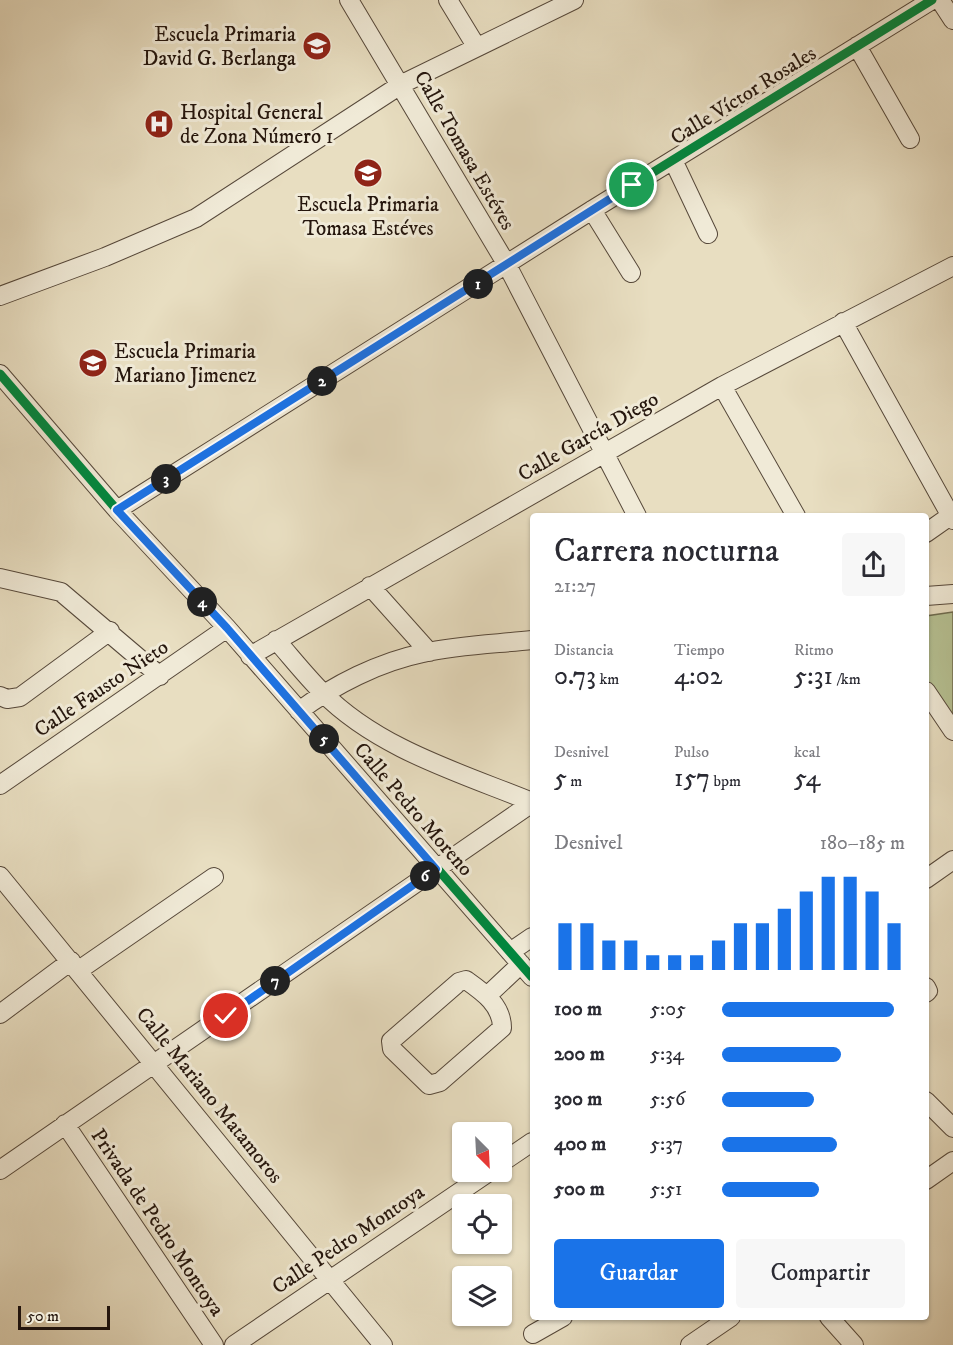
<!DOCTYPE html>
<html lang="es">
<head>
<meta charset="utf-8">
<style>
  :root { --surface:#fff; --page:#f7f7f7; --text:#2b2b33; --muted:#7c7c81; --accent:#1a73e8 }
  body { margin:0; font-family:"IM FELL DW Pica",serif; background:var(--page); color:var(--text); height:100vh; display:flex; flex-direction:column; font-size:22px; white-space:nowrap }
  * { box-sizing:border-box; margin:0 }
  p { font-size:20px; color:var(--muted) }
  .icon { flex:none; width:33px; height:33px; fill:none; stroke:currentColor; stroke-width:2; stroke-linecap:round; stroke-linejoin:round }
  .map { position:relative; flex:1; overflow:hidden }
  .drawer { position:absolute; left:530px; top:513px; width:399px; height:807px; display:flex; flex-direction:column; background:var(--surface); border-radius:6px; box-shadow:0 2px 4px #0004 }
  .drawer>* { flex:none }
  .needle { width:39px; rotate:156deg }
  .fabs { position:absolute; left:452px; top:1122px; display:grid; gap:12px }
  .fabs a { display:grid; place-items:center; width:60px; height:60px; border-radius:6px; background:var(--surface); box-shadow:0 2px 4px #0004; font-size:30px }
  .scale { position:absolute; left:18px; bottom:15px; width:92px; box-sizing:border-box; padding-left:6px; border:3px solid #25160d; border-top:0; font-size:16px; line-height:21px; white-space:nowrap; color:#25160d; -webkit-text-stroke:4px #f0ead7; paint-order:stroke }
  .pin { position:absolute; display:grid; place-items:center; width:51px; height:51px; color:#fff; margin:-26px; border:3px solid #fff; border-radius:50%; box-shadow:0 2px 6px #0007 }
  .km { position:absolute; width:30px; height:30px; margin:-15px; border-radius:50%; background:#222; color:#fff; font-size:16px; line-height:30px; text-align:center }
  .round { display:grid; place-items:center; flex:none; width:63px; height:63px; border-radius:6px; background:var(--page) }
  .headline { display:flex; align-items:center; justify-content:space-between; height:102px; padding:0 24px }
  h1 { font-size:33px; font-weight:600; line-height:45px }
  .figures { display:grid; grid-template-columns:repeat(3,1fr); gap:9px; height:102px; padding:6px 24px }
  .figures div { display:grid; align-content:center }
  .figures b { font-size:26px; font-weight:600 }
  .figures small { font-size:16px; font-weight:400 }
  .figures p { font-size:16px }
  .chart { height:168px; padding:12px 24px }
  .chart p { display:flex; justify-content:space-between }
  .chart svg { width:100%; height:108px; margin-top:6px; stroke:var(--accent); stroke-width:6 }
  .button { display:flex; gap:12px; margin-top:auto; padding:12px 24px }
  .button a { flex:1; height:69px; border-radius:6px; background:var(--accent); color:#fff; font-size:24px; font-weight:600; line-height:69px; text-align:center }
  .button a+a { background:var(--page); color:var(--text) }
  ul { padding:0 24px; list-style:none; font-size:20px }
  li { display:grid; grid-template-columns:96px 72px 1fr; align-items:center; height:45px }
  li i { height:15px; border-radius:8px; background:var(--accent) }
  .map>svg:first-child { display:block }
  .green { fill:#b6c193; stroke:#6e6c50; stroke-width:1.5 }
  .lines { fill:none; stroke-linecap:round; stroke-linejoin:round }
  .minor-casing { stroke:#56483a; stroke-width:20 }
  .minor { stroke:#f0ead7; stroke-width:18 }
  .cycleway-casing { stroke:#f0ead7; stroke-width:13 }
  .cycleway { stroke:#00873e; stroke-width:9 }
  .route-casing { stroke:#fff; stroke-width:12 }
  .route { stroke:#1a73e8; stroke-width:8 }
  .labels { text-anchor:middle; stroke-width:6; stroke-linejoin:round; paint-order:stroke }
  .poi-label { font-size:21px; fill:#25160d; stroke:#f0ead7; text-anchor:start }
  .street-label { font-size:21px; fill:#25160d; stroke:#f0ead7 }
</style>
</head>
<body>
<div class="map">
<svg width="953" height="1345" viewBox="0 0 953 1345">
  <rect width="100%" height="100%" fill="#e8dec1"/>
  <filter id="stains"><feTurbulence type="fractalNoise" baseFrequency=".00333" numOctaves="4"/><feColorMatrix values="0 0 0 0 .2 0 0 0 0 .09 0 0 0 0 .02 0 0 0 .5 -.17"/></filter>
  <radialGradient id="worn" r=".72"><stop offset=".6" stop-color="#630" stop-opacity="0"/><stop offset="1" stop-color="#630" stop-opacity=".3"/></radialGradient>
  <path class="green" d="M953,612V713L948,716L926,683V616Z"/>
  <g class="lines">
    <g class="minor-casing">
      <path id="minor" d="M349,0L507,265L637,516
        M448,0L476,46
        M940,0L953,20
        M857,46L910,139
        M673,160L708,234
        M592,210L631,273
        M0,296L105,257L196,218L402,84L574,0
        M843,322L953,520
        M0,374L117,510L227,628L532,977
        M722,386L796,516
        M117,510L592,210L932,0
        M926,533L953,514
        M0,578L61,592L160,676
        M370,586L429,652
        M926,596L953,594
        M276,640C291,657 306,676 322,692C378,749 461,773 532,802
        M250,656L722,386L953,266
        M926,691L953,731
        M0,696L7,699L20,697L110,631
        M299,711C334,685 379,662 423,653C458,645 496,644 532,640
        M0,785L227,628
        M0,876L383,1345
        M926,879L953,860
        M510,952L532,937
        M79,970L214,877
        M466,980C483,992 502,1005 502,1028L440,1082L429,1085L392,1049L391,1041L459,982Z
        M926,987L928,991L926,993
        M488,995L521,964
        M0,1014L71,961
        M926,1101L953,1128
        M65,1124L214,1345
        M501,1163L532,1142
        M0,1170L532,803
        M926,1180L953,1161
        M829,1317L854,1345
        M533,1334L563,1317
        M234,1345L489,1172
        M690,1345L731,1317"/>
    </g>
    <use href="#minor" class="minor"/>
    <g class="cycleway-casing">
      <path id="cycleway" d="M0,374L117,510L227,628L532,977
        M117,510L592,210L932,0"/>
    </g>
    <use href="#cycleway" class="cycleway"/>
  </g>
  <g class="lines">
    <g class="route-casing">
      <path id="route" d="M226,1016L436,869L227,628L117,510L632,185"/>
    </g>
    <use href="#route" class="route"/>
  </g>
  <defs>
    <g id="school-disc" transform="scale(1.5)"><circle r="9.5" fill="#8f2418" stroke="#f0ead7"/><path d="M0-5L7-2L0 1L-7-2ZM-4 1L0 2.5L4 1V4Q0 6-4 4Z" fill="#fff"/></g>
    <g id="hospital-disc" transform="scale(1.5)"><circle r="9.5" fill="#8f2418" stroke="#f0ead7"/><path d="M-5-5h3v3.5h4V-5h3V5h-3V1.5h-4V5h-3Z" fill="#fff"/></g>
  </defs>
  <g fill-rule="evenodd">
    <use href="#school-disc" x="317" y="46"/>
    <use href="#hospital-disc" x="159" y="124"/>
    <use href="#school-disc" x="368" y="173"/>
    <use href="#school-disc" x="93" y="363"/>
  </g>
  <g class="labels">
    <g class="poi-label">
      <text x="296" y="41" text-anchor="end">Escuela Primaria<tspan x="296" dy="24">David G. Berlanga</tspan></text>
      <text x="180" y="119">Hospital General<tspan x="180" dy="24">de Zona Número 1</tspan></text>
      <text x="368" y="211" text-anchor="middle">Escuela Primaria<tspan x="368" dy="24">Tomasa Estéves</tspan></text>
      <text x="114" y="358">Escuela Primaria<tspan x="114" dy="24">Mariano Jimenez</tspan></text>
    </g>
    <g class="street-label">
      <text transform="translate(743 95) rotate(-32)" y="7">Calle Víctor Rosales</text>
      <text transform="translate(465 150) rotate(60)" y="7">Calle Tomasa Estéves</text>
      <text transform="translate(588 436) rotate(-30)" y="7">Calle García Diego</text>
      <text transform="translate(101 688) rotate(-34)" y="7">Calle Fausto Nieto</text>
      <text transform="translate(414 809) rotate(49)" y="7">Calle Pedro Moreno</text>
      <text transform="translate(210 1095) rotate(51)" y="7">Calle Mariano Matamoros</text>
      <text transform="translate(158 1222) rotate(56)" y="7">Privada de Pedro Montoya</text>
      <text transform="translate(348 1239) rotate(-34)" y="7">Calle Pedro Montoya</text>
    </g>
  </g>
  <rect width="100%" height="100%" filter="url(#stains)"/>
  <rect width="100%" height="100%" fill="url(#worn)"/>
</svg>
<div class="fabs">
<a><svg class="needle" viewBox="-14 -14 28 28"><path d="M0-13l5 13h-10z" fill="#e53935"/><path d="M0 13l5-13h-10z" fill="#7c7c81"/></svg></a>
<a><svg class="icon" aria-label="locate" viewBox="0 0 24 24"><circle cx="12" cy="12" r="6"/><path d="M12 2v4M12 18v4M2 12h4M18 12h4"/></svg></a>
<a><svg class="icon" aria-label="layers" viewBox="0 0 24 24"><path d="M12 4l9 5-9 5-9-5zM3 14l9 5 9-5"/></svg></a>
</div>
<div class="scale">50 m</div>
<div class="pin" style="left:632px;top:185px;background:#1e9e55"><svg class="icon" aria-label="arrive" viewBox="0 0 24 24"><path d="M6 21V4h12l-3 4 3 4H6"/></svg></div>
<div class="pin" style="left:226px;top:1016px;background:#d93025"><svg class="icon" aria-label="check" viewBox="0 0 24 24"><path d="M5 12l5 5 9-10"/></svg></div>
<b class="km" style="left:478px;top:284px">1</b>
<b class="km" style="left:322px;top:381px">2</b>
<b class="km" style="left:166px;top:479px">3</b>
<b class="km" style="left:202px;top:602px">4</b>
<b class="km" style="left:324px;top:739px">5</b>
<b class="km" style="left:425px;top:876px">6</b>
<b class="km" style="left:275px;top:981px">7</b>
<section class="drawer">
<div class="headline"><div><h1>Carrera nocturna</h1><p>21:27</p></div><a class="round"><svg class="icon" aria-label="share" viewBox="0 0 24 24"><path d="M12 15V3M7 8l5-5 5 5M5 13v7h14v-7"/></svg></a></div>
<div class="figures">
<div><p>Distancia</p><b>0.73<small> km</small></b></div>
<div><p>Tiempo</p><b>4:02</b></div>
<div><p>Ritmo</p><b>5:31<small> /km</small></b></div>
</div>
<div class="figures">
<div><p>Desnivel</p><b>5<small> m</small></b></div>
<div><p>Pulso</p><b>157<small> bpm</small></b></div>
<div><p>kcal</p><b>54</b></div>
</div>
<div class="chart"><p><span>Desnivel</span>180–185 m</p>
<svg viewBox="0 0 160 44" preserveAspectRatio="none"><path d="M5 44V25M15 44V25M25 44V32M35 44V32M45 44V38M55 44V38M65 44V38M75 44V32M85 44V25M95 44V25M105 44V19M115 44V12M125 44V6M135 44V6M145 44V12M155 44V25"/></svg>
</div>
<ul>
<li><b>100 m</b>5:05<i style="width:94%"></i></li>
<li><b>200 m</b>5:34<i style="width:65%"></i></li>
<li><b>300 m</b>5:56<i style="width:50%"></i></li>
<li><b>400 m</b>5:37<i style="width:63%"></i></li>
<li><b>500 m</b>5:51<i style="width:53%"></i></li>
</ul>
<div class="button"><a>Guardar</a><a>Compartir</a></div>
</section>
</div>
</body>
</html>
